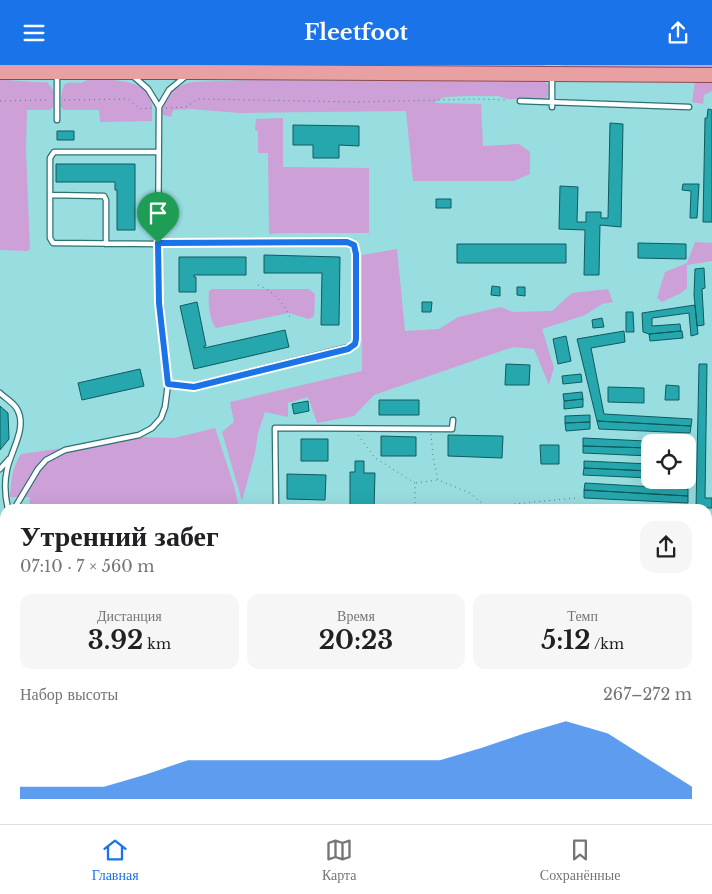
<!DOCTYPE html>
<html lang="ru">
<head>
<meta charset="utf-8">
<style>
  :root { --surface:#fff; --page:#f6f6f6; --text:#202124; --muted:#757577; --line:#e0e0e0; --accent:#1a73e8 }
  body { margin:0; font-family:"Libre Baskerville",serif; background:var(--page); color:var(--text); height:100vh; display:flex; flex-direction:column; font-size:19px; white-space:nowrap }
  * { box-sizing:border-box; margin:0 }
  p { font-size:16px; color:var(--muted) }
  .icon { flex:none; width:28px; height:28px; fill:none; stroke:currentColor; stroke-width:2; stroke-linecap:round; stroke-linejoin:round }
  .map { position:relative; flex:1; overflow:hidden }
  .drawer { position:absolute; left:0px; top:439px; width:712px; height:321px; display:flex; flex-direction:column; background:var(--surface); border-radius:15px 15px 0 0; box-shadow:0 5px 20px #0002 }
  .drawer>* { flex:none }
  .tools { position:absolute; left:641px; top:369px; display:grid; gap:10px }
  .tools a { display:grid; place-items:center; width:55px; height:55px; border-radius:10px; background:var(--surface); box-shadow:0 5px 20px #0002; font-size:25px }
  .pin { position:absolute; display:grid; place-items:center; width:42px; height:42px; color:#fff; margin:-51px -21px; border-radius:50% 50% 50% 0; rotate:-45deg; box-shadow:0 0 5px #0007 }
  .pin .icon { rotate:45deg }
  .round { display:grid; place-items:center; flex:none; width:52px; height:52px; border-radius:15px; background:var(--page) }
  .overview { display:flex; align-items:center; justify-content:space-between; height:85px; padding:0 20px }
  h1 { font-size:28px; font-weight:700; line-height:38px }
  .stats { display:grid; grid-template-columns:repeat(3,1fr); gap:8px; height:85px; padding:5px 20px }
  .stats div { display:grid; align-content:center; border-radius:12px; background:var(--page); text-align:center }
  .stats b { font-size:25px; font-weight:700 }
  .stats small { font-size:14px; font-weight:400 }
  .stats p { font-size:14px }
  .chart { height:140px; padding:10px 20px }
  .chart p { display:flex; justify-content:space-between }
  .chart svg { width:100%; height:90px; margin-top:5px; fill:var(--accent); opacity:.7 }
  header { display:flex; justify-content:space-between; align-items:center; height:65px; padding:0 20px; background:var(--accent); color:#fff; font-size:22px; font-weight:700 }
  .dock { display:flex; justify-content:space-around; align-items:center; height:70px; border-top:1px solid var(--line); background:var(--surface); font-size:14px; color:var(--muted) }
  .dock a { display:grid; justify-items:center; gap:2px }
  .dock .on { color:var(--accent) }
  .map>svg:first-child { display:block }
  .green { fill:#cda0d7 }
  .building { fill:#26a7ae; stroke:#0e5b5e }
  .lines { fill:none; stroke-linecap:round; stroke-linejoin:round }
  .lane-casing { stroke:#2c7275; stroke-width:7 }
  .street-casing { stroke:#2c7275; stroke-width:11 }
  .primary-casing { stroke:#8e494c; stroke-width:16 }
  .path { stroke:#4a7a7c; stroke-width:1; stroke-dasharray:1 4; stroke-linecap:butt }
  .lane { stroke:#fff; stroke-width:4.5 }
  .street { stroke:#fff; stroke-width:9 }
  .primary { stroke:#e9a0a3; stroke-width:14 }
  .route-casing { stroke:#fff; stroke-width:10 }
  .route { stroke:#1a73e8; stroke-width:6 }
</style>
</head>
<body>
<header><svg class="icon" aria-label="menu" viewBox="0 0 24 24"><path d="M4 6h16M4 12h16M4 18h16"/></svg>Fleetfoot<svg class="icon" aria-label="share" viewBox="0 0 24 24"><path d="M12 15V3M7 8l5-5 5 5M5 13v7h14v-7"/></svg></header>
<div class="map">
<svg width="712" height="759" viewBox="0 0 712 759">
  <rect width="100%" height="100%" fill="#98dde0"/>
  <path class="green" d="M0,0H545L544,2Z
    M560,0H712V3H566Z
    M89,14C107,15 143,13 150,33C153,39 152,49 152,56L100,57L99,45H64L61,42C61,2 74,26 89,14Z
    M0,15C16,15 30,18 47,17L54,26L53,42L50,45H27L26,85L30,184L27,186L0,185Z
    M260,15L541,17H545L549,20L548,30L546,33L541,34H507L498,31H468L444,32L434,38L481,39L483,81L519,79L530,87V109L514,116H413L406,46L240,48L190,44L173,45L171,52L163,50C157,33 178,20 192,17Z
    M695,17H712V26L704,30L703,39L692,37Z
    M283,53V102L369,103V168H282L269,169L268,88H258V66L255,65L256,54Z
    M695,177L712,178V196L687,200V223L681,228L662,237L657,233L665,207L687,198Z
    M397,184L405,266L439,264L458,252L501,242L512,247L552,246L572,228L608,224L613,237L602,239L585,250L542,264L554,303L549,320L534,284L513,282L374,330L354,351L317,358L308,332L288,338V352L265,347L258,368L255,388L242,436L222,367L234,357L230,337L362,306V190Z
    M212,224H309L315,229L314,251L309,254L289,248L216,263C209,255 208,237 209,226Z
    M215,363L235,424L239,444H29L30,432H10C11,415 12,403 21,389L141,372L174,373Z
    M0,503L5,509V703L0,699Z
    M5,718V755H93L92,759H0V722Z"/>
  <path class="building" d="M708,44L712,45V157H703L705,53H707Z
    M610,58L623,59L621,162L600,160L599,210H584L585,165L559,164L560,121L578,122L577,157H586V147H601V153H608Z
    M293,60L359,61V81L339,80V93H313V80H293Z
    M57,66H74V75H57Z
    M56,99H135V165H117V125H115V117H56Z
    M683,119H699L697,153H690L691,126L682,125Z
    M436,134H451V143H436Z
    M638,178L686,179V194L638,193Z
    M457,179H566V198H457Z
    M264,190L340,192L339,260H321L322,208H264Z
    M179,192H246V210H194V212H196V227H179Z
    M704,203L705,223L702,224L704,260L697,261L694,230L695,204Z
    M492,221L500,222V231L491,230Z
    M517,222H525V231L517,230Z
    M197,237L206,281H204V283L285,265L289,282L194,304L180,241Z
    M422,237H432L431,247H422Z
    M695,240L698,269L691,271L689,248L652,253V261L680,259L681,266L649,269L643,267L642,248Z
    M626,247H633L634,267H626Z
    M602,253L604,262L593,263L592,255Z
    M624,266L625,277L591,283L604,349L692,354L691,361L597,356L577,274Z
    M681,266H682L683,273L650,276L649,269Z
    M566,271L571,296L558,299L553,274Z
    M506,299L530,300L529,320H505Z
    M699,299H707L705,433H712V443H696Z
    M140,304L144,321L82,335L78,318Z
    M581,309L582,317L563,319L562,311Z
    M666,320L679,321V335H665Z
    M608,322L644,323V338L608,337Z
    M582,327L583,334L564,336L563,329Z
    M583,334V342L564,344V336Z
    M379,335H419V350H379Z
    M308,336L309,346L294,349L292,339Z
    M0,341L8,348L9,374L0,385Z
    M590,350V357L565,358V351Z
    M597,356L691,361L690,368L599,364Z
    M590,357V364L566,366L565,358Z
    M448,370L503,371L502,393L448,391Z
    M381,371L416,372V391H381Z
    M583,373L687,378H650V383L583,381Z
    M301,374H328V396H301Z
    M540,380H559V399H541Z
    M583,381L650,383V391L583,388Z
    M355,396H364V408H375L374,444H350V407H355Z
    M584,396L650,399V406L584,403Z
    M584,403L650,406V413L583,410Z
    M287,409L326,410L325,435L287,434Z
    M585,418L688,424V431L584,425Z
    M584,425L688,431V438L584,433Z
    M397,755H421L425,759H402Z
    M530,755H577L582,759H535Z"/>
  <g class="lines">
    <g class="lane-casing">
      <path id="lane" d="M133,11L148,24L159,42
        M520,36L689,42
        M552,42V11
        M57,55V9
        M50,130L104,131L106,135V179
        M158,178L347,177L355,182L356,189V273L353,281L194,321L168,319
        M158,179L53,178L50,173V93L54,87H158
        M0,328C5,333 14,338 17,344C28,363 10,387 7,405C4,418 5,431 8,444
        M0,404L9,394
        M14,444L38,404L46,395L65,385L139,370L152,363L161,353L165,342L168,319L158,211L159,42L169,25L186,11
        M276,444L275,363L452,364L453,355
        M383,755L389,759
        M358,759L361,755"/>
    </g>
    <g class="street-casing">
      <path id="street" d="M457,755L462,759
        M97,759V755"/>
    </g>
    <g class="primary-casing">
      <path id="primary" d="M0,7H191L712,10"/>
    </g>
    <path class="path" d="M64,35L128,34L140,44L152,43
      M0,36L50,35
      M166,43L186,42L198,34L357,37L478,34L507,35
      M258,220C274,227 282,236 290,252
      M431,369L433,392L438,415L470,428L484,440L492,441L576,433
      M358,370L375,393L415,418V444
      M416,418L437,415
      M0,713L5,712
      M519,755L524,759
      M588,755L593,759"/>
    <use href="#lane" class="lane"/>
    <use href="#street" class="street"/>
    <use href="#primary" class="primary"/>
  </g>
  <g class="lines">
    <g class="route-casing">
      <path id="route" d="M347,177L354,180L356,189V274L355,279L348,284L194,322L168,319L159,238L158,178Z"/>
    </g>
    <use href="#route" class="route"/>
  </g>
</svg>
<div class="tools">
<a><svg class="icon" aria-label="locate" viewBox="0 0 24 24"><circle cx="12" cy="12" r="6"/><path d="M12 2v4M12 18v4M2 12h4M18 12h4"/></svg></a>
</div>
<div class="pin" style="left:158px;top:178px;background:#1e9e55"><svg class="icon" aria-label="arrive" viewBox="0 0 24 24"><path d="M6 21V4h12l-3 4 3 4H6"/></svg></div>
<section class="drawer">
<div class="overview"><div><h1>Утренний забег</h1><p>07:10 · 7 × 560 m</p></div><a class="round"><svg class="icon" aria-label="share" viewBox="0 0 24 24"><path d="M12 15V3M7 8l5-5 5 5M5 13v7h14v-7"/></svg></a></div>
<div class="stats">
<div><p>Дистанция</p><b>3.92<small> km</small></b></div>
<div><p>Время</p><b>20:23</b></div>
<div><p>Темп</p><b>5:12<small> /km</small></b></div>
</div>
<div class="chart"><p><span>Набор высоты</span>267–272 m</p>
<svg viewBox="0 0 160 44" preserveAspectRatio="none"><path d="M0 44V38L10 38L20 38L30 32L40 25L50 25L60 25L70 25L80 25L90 25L100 25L110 19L120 12L130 6L140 12L150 25L160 38V44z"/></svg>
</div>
</section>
</div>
<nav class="dock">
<a class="on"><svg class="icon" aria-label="home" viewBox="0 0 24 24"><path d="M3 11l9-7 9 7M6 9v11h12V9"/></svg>Главная</a>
<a><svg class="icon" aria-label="map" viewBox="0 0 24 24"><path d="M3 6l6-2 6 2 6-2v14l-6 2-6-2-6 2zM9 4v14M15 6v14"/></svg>Карта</a>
<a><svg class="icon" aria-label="saved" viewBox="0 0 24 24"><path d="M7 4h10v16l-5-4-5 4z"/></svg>Сохранённые</a>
</nav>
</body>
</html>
